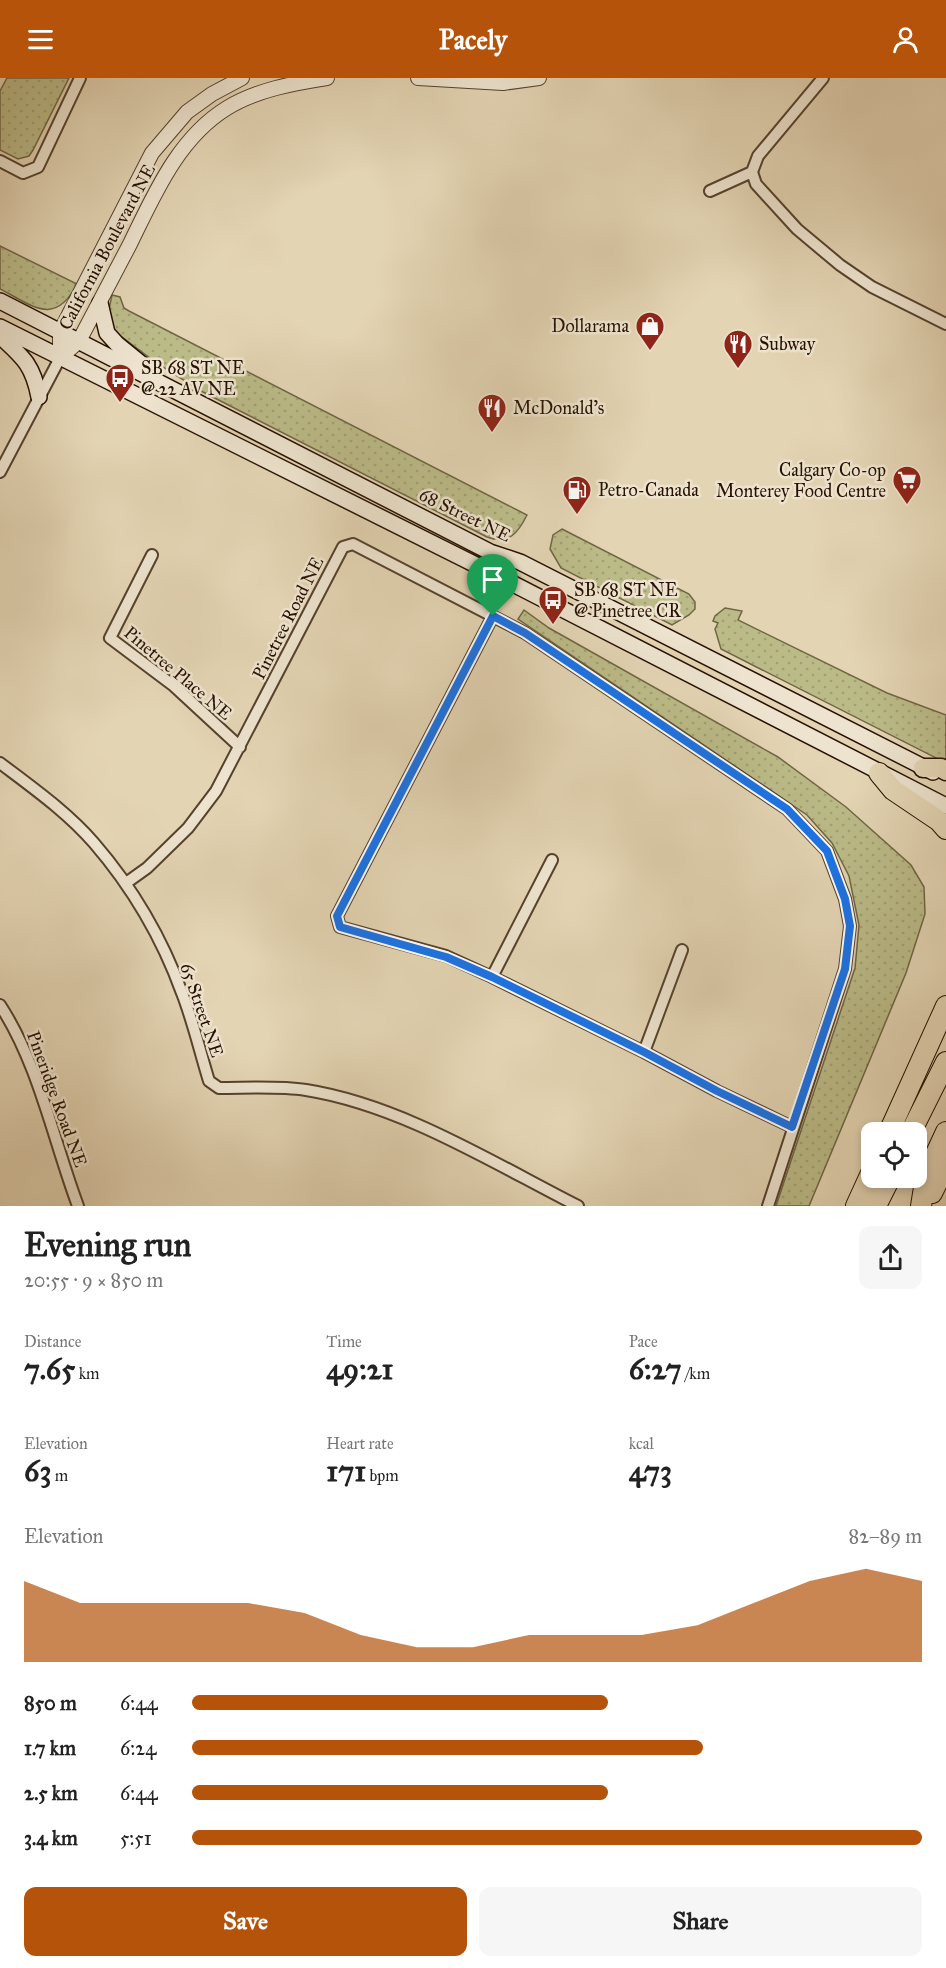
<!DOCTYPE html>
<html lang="en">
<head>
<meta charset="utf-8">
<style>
  :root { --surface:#fff; --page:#f6f6f6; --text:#222; --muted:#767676; --accent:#b45309 }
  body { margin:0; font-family:"IM FELL Great Primer",serif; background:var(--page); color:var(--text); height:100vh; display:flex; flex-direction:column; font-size:22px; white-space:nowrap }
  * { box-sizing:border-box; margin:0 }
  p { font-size:20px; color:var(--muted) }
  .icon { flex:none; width:33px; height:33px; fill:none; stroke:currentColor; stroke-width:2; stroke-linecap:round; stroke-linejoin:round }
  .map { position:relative; height:1128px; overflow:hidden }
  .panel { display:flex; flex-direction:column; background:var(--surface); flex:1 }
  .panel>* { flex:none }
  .controls { position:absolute; left:861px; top:1044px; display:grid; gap:12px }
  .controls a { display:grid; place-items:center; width:66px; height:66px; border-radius:12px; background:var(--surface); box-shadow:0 3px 9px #0003; font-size:30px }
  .pin { position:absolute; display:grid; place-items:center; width:51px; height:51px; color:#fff; margin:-62px -26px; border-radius:50% 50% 50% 0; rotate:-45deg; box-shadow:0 0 6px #0007 }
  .pin .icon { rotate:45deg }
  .round { display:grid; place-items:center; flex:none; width:63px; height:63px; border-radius:12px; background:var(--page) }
  .summary { display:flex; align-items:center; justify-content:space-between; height:102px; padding:0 24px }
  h1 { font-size:33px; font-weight:700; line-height:45px }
  .metrics { display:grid; grid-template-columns:repeat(3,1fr); gap:9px; height:102px; padding:6px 24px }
  .metrics div { display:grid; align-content:center }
  .metrics b { font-size:30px; font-weight:700 }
  .metrics small { font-size:16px; font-weight:400 }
  .metrics p { font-size:16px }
  .chart { height:168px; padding:12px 24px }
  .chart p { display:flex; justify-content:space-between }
  .chart svg { width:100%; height:108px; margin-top:6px; fill:var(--accent); opacity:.7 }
  .primary-button { display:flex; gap:12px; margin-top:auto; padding:12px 24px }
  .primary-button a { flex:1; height:69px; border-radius:12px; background:var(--accent); color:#fff; font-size:24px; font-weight:700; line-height:69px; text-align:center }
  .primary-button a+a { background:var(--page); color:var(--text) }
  ul { padding:0 24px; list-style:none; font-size:20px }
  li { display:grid; grid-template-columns:96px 72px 1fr; align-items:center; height:45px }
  li i { height:15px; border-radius:8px; background:var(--accent) }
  header { display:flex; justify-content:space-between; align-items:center; height:78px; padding:0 24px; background:var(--accent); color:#fff; font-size:27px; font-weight:700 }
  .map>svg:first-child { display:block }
  .park { fill:url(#park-dots); stroke:#706644; stroke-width:1.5 }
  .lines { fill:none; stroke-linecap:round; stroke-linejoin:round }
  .minor-casing { stroke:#55422d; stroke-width:14 }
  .tertiary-casing { stroke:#55422d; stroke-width:16 }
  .secondary-casing { stroke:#261100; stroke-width:18 }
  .trunk-casing { stroke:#261100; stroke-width:21 }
  .motorway-casing { stroke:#261100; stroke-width:22 }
  .minor { stroke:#ede3ce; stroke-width:10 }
  .tertiary { stroke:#ede3ce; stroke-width:14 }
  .secondary { stroke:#ede3ce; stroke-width:15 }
  .trunk { stroke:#e3d4b3; stroke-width:18 }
  .motorway { stroke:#e3d4b3; stroke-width:20 }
  .route-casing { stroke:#fff; stroke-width:12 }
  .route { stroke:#1a73e8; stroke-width:8 }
  .labels { text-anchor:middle; stroke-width:5; stroke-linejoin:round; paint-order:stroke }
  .street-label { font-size:18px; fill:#261100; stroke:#ede3ce }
  .poi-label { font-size:18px; fill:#261100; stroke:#ede3ce; text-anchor:start }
</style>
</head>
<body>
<header><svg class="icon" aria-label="menu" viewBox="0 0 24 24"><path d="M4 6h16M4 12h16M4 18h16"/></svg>Pacely<svg class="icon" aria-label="person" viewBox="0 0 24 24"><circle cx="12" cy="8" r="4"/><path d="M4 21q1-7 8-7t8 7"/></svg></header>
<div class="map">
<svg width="946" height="1128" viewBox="0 0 946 1128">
  <defs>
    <pattern id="park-dots" width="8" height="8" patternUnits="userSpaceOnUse" patternTransform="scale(1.5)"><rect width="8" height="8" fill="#bb8"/><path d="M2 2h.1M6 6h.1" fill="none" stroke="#a1a074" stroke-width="1.8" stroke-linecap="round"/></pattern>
  </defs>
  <rect width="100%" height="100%" fill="#e3d4b3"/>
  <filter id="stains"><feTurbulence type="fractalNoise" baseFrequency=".00333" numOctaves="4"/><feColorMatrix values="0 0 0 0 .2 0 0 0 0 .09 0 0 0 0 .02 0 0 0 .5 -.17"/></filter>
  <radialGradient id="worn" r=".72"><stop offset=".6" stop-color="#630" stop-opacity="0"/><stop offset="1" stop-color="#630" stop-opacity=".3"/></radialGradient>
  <path class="park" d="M7,0H69L33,72L29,78L18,81L0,72V13Z
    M0,168L77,206C55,249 33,228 0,211Z
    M112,217L120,219L124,230L129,233L527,437C518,455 509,467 487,459L201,313L158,286L114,253L108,236Z
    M562,451L689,516L695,524V531L689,537L672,547L561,490L550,471L553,457Z
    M725,530L742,533L738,542L887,615L946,637V685L721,571L715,551L718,545L713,543L715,538Z
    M524,532L549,550L778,679L846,729L911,787L924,809L925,836L906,895L809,1128H776L855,890L859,847L849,798L832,765L807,737L518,541Z"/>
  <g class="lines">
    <g class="minor-casing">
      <path id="minor" d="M823,0L758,78L752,94L756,106L797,151L840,187L872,209L946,246
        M0,83L23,95L38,89L80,0
        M710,113L752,94
        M0,394L60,280
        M152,477L110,560L174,608L240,669
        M493,538L337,838L340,849L446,878L492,899L644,974L717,1013L792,1049
        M0,685C33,710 67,734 94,765C132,809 162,860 182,915C193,943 200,974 209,1003L219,1010C247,1010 279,1008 306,1012C401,1027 493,1085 578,1128
        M126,805L147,790L188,750L216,713L343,469L353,466L525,555L787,731L827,773L845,821L850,848L845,891L768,1128
        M492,899L552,782
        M0,927C39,987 53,1061 78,1128
        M644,974L682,872"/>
    </g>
    <g class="tertiary-casing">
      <path id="tertiary" d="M418,0L503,5L539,0
        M60,280L79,263C96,231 113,198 130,166C154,117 178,60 227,30C256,12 294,5 327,0
        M60,280V254L152,75L187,34L212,16L242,0"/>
    </g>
    <g class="secondary-casing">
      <path id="secondary" d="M0,223L490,474L520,484L933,694
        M100,225L107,255L117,266L149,292
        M0,249L492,495L946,728
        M0,258C23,279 33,287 39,319"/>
    </g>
    <g class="trunk-casing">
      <path id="trunk" d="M923,690H941L946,693"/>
    </g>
    <g class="motorway-casing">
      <path id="motorway" d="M879,695L893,712L939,743L946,751
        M889,1054L946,928
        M911,1054L946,984
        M932,1115L946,1087
        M856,1128L872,1093
        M876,1128L890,1100
        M921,1128L926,1097L946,1054"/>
    </g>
    <use href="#minor" class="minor"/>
    <use href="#tertiary" class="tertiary"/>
    <use href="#secondary" class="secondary"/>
    <use href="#trunk" class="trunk"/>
    <use href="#motorway" class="motorway"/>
  </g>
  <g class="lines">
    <g class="route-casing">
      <path id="route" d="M493,538L525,555L787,731L827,773L845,821L850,848L845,891L792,1049L717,1013L644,974L492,899L446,879L340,849L337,838Z"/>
    </g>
    <use href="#route" class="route"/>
  </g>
  <defs>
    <g id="shop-pin" transform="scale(1.5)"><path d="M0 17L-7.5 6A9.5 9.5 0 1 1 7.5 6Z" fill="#8f2418" stroke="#ede3ce"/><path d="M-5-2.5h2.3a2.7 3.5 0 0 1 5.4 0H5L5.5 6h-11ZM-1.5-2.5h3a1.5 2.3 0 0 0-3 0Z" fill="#fff"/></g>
    <g id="restaurant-pin" transform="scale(1.5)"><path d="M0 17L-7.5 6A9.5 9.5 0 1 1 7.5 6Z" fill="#8f2418" stroke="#ede3ce"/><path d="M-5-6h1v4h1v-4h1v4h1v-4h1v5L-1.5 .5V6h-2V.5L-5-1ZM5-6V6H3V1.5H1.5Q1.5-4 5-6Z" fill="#fff"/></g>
    <g id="bus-pin" transform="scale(1.5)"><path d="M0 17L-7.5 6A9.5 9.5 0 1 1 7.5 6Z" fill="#8f2418" stroke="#ede3ce"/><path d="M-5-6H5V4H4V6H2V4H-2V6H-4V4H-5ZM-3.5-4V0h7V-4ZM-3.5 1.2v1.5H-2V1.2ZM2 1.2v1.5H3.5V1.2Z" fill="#fff"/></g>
    <g id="supermarket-pin" transform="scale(1.5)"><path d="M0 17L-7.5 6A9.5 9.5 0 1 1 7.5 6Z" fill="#8f2418" stroke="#ede3ce"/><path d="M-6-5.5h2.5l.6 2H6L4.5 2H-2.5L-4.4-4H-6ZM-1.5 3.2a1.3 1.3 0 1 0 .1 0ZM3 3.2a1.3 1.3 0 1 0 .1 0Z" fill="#fff"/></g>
    <g id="fuel-pin" transform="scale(1.5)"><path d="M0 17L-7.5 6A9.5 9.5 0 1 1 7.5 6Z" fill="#8f2418" stroke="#ede3ce"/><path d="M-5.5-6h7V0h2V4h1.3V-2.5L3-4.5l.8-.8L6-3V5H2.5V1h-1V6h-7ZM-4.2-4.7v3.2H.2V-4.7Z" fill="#fff"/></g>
  </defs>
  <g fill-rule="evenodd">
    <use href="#shop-pin" x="650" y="248"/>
    <use href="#restaurant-pin" x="738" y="266"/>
    <use href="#bus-pin" x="120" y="300"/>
    <use href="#restaurant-pin" x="492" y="330"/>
    <use href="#supermarket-pin" x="907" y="402"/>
    <use href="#fuel-pin" x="577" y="412"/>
    <use href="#bus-pin" x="553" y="522"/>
  </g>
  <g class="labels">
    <g class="street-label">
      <text transform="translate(107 169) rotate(-62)" y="6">California Boulevard NE</text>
      <text transform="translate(465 437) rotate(26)" y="6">68 Street NE</text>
      <text transform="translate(288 540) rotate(-63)" y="6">Pinetree Road NE</text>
      <text transform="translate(178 595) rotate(40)" y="6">Pinetree Place NE</text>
      <text transform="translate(202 932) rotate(71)" y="6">65 Street NE</text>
      <text transform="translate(57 1021) rotate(70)" y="6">Pineridge Road NE</text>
    </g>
    <g class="poi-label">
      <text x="629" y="254" text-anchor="end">Dollarama</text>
      <text x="759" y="272">Subway</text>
      <text x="141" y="296">SB 68 ST NE<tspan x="141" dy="21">@ 22 AV NE</tspan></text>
      <text x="513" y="336">McDonald's</text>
      <text x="886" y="398" text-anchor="end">Calgary Co-op<tspan x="886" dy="21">Monterey Food Centre</tspan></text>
      <text x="598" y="418">Petro-Canada</text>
      <text x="574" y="518">SB 68 ST NE<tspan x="574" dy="21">@ Pinetree CR</tspan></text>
    </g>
  </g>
  <rect width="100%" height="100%" filter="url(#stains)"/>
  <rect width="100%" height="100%" fill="url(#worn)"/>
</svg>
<div class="controls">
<a><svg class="icon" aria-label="locate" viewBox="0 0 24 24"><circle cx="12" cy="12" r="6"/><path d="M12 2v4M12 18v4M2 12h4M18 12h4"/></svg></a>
</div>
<div class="pin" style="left:493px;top:538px;background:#1e9e55"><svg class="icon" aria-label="arrive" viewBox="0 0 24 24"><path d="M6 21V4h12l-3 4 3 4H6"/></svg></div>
</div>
<section class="panel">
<div class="summary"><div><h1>Evening run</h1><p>20:55 · 9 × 850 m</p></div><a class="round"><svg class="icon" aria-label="share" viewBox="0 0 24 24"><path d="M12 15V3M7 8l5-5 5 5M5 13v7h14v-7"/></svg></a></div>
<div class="metrics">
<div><p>Distance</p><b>7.65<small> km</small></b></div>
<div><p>Time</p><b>49:21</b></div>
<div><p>Pace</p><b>6:27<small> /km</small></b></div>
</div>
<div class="metrics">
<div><p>Elevation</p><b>63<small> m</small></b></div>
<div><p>Heart rate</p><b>171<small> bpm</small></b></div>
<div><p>kcal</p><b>473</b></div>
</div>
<div class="chart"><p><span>Elevation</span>82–89 m</p>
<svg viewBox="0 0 160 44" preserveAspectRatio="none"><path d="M0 44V11L10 20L20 20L30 20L40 20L50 24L60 33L70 38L80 38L90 33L100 33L110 33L120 29L130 20L140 11L150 6L160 11V44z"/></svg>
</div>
<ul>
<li><b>850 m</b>6:44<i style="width:57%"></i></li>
<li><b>1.7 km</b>6:24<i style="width:70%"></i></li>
<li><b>2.5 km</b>6:44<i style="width:57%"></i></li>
<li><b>3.4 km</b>5:51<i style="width:100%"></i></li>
</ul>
<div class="primary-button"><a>Save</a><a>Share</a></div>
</section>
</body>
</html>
